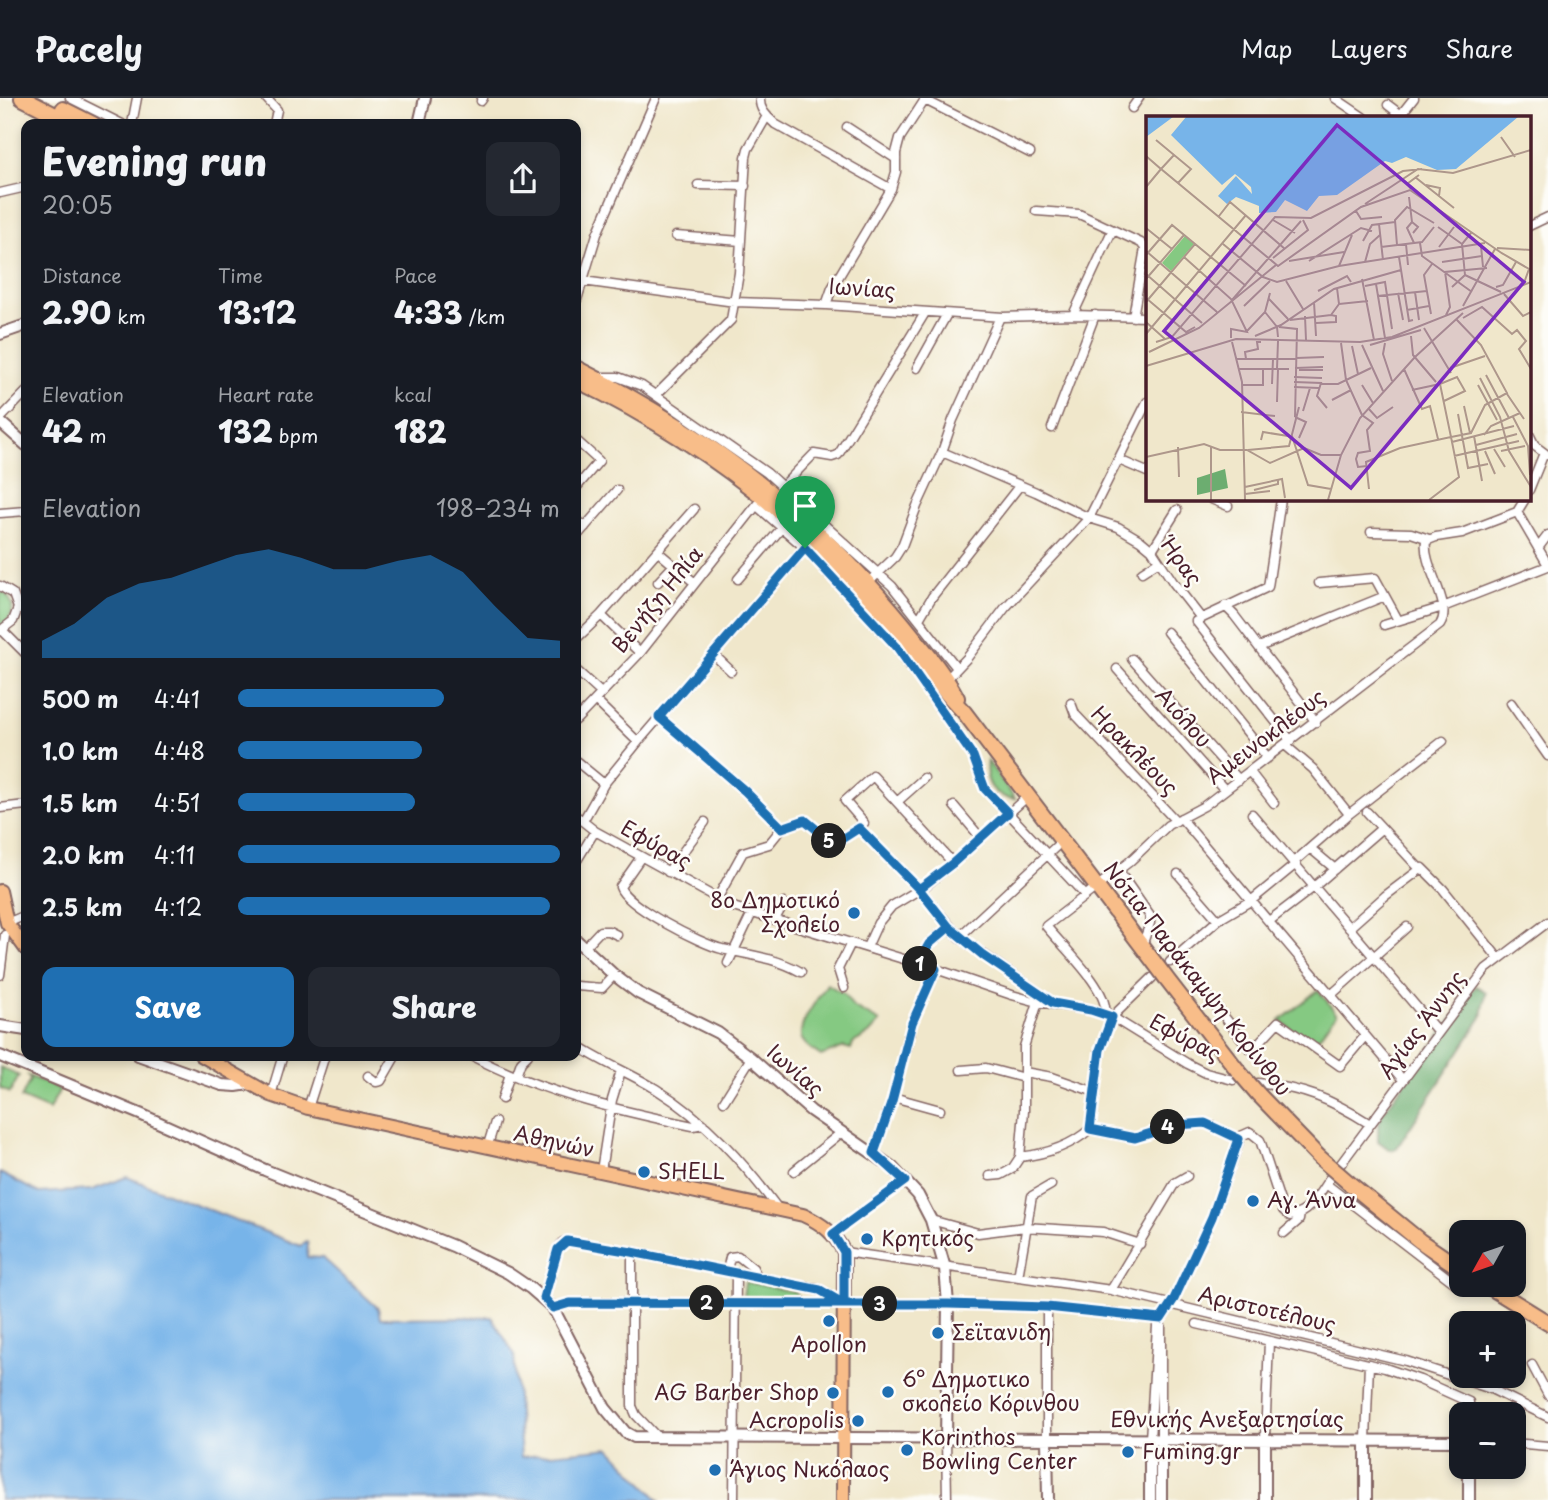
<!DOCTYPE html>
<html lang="en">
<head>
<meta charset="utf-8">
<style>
  :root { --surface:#171b24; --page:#242831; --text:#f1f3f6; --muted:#9ea1a6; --line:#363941; --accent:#1f6fb2 }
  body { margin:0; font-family:"Playpen Sans",sans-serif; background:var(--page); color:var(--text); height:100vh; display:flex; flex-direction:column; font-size:26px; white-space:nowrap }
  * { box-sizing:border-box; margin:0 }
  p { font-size:23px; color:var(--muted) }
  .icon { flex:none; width:38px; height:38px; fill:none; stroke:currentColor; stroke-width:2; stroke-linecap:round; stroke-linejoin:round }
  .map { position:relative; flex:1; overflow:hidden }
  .side { position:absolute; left:21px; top:21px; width:560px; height:942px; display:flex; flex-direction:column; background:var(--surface); border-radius:14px; box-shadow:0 4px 10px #0003 }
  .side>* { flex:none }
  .needle { width:46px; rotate:230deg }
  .fabs { position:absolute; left:1449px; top:1122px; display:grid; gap:14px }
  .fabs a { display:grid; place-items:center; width:77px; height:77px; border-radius:14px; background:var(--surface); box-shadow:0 4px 10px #0003; font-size:35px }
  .pin { position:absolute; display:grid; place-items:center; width:60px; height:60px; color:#fff; margin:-72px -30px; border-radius:50% 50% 50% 0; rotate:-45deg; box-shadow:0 0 7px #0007 }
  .pin .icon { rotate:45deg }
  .km { position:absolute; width:35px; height:35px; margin:-18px; border-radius:50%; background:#222; color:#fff; font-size:19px; line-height:35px; text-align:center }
  .round { display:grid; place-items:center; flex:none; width:74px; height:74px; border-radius:14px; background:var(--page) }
  .overview { display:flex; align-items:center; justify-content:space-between; height:119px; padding:0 21px }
  h1 { font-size:38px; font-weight:800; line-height:52px }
  .figures { display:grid; grid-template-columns:repeat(3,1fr); gap:10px; height:119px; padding:7px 21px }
  .figures div { display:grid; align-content:center }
  .figures b { font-size:30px; font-weight:800 }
  .figures small { font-size:19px; font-weight:400 }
  .figures p { font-size:19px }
  .chart { height:196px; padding:14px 21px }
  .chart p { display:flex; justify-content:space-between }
  .chart svg { width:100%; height:126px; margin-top:7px; fill:var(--accent); opacity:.7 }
  .action { display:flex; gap:14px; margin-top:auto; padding:14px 21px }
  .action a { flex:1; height:80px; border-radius:14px; background:var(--accent); color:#fff; font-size:28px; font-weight:800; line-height:80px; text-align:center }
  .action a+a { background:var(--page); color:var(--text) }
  ul { padding:0 21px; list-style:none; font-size:23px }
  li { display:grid; grid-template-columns:112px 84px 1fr; align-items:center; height:52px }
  li i { height:18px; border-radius:9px; background:var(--accent) }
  header { display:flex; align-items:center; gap:42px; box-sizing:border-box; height:98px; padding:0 35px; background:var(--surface); border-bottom:2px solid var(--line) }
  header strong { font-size:33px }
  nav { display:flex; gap:38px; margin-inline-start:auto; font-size:24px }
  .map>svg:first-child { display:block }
  .green { fill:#85c982; stroke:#687456; stroke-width:2 }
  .forest { fill:#6cad70; stroke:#5b664e; stroke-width:2 }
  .water { fill:#77b4e9; stroke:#606a8a; stroke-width:2 }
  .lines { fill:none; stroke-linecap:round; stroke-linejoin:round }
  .minor-casing { stroke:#846563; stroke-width:11 }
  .tertiary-casing { stroke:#846563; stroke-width:14 }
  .primary-casing { stroke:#846563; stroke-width:16 }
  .trunk-casing { stroke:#846563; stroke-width:18 }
  .minor { stroke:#fff; stroke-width:8 }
  .tertiary { stroke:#fff; stroke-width:10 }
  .primary { stroke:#f8bd89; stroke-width:12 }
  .trunk { stroke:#f8bd89; stroke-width:14 }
  .trunk-bridge-casing { stroke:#846563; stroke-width:18; stroke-linecap:butt }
  .trunk-bridge { stroke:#f8bd89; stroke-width:14 }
  .route-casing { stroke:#fff; stroke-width:14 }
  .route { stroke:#1f6fb2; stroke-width:9 }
  .poi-dot { fill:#1f6fb2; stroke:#fdfcf7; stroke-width:2.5 }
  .labels { text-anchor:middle; stroke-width:5; stroke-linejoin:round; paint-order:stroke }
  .street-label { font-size:21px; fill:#4a1f2b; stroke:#fdfcf7 }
  .poi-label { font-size:21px; fill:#4a1f2b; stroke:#fdfcf7; text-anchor:start }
  .inset-road { fill:none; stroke:#ae978b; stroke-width:2 }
  .view { fill:#7b2cbf; fill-opacity:0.15; stroke:#7b2cbf; stroke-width:3.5 }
  .inset-edge { fill:none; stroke:#4a1f2b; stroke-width:3.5 }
</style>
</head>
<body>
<header>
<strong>Pacely</strong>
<nav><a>Map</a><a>Layers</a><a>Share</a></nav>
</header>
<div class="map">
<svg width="1548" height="1402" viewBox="0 0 1548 1402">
  <rect width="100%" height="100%" fill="#fdfcf7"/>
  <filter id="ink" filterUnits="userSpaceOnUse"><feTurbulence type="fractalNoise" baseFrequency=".0143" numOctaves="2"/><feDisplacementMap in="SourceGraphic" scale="14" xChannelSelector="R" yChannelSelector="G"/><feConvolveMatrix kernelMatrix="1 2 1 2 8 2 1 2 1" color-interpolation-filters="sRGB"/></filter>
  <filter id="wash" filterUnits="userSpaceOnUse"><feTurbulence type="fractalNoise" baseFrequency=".00686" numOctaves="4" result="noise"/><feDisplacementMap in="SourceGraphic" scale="28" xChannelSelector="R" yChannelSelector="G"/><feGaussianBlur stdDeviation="1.57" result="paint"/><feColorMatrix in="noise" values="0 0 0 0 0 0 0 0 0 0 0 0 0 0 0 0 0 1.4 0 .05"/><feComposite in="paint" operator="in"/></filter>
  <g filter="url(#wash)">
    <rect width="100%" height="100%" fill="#f0e7cb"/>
    <path class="green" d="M0,491C16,503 17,517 0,529Z
      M987,662L1015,701C992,700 984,683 987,662Z
      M827,886L844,896L853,909L880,924L869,936L853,945L851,951L844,949L821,958C815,954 807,949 803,943C793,931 820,898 827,886Z
      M1318,892L1337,916L1313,946L1280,923Z
      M0,969L19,978L10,995L0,990Z
      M28,978L60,991L49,1012L21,1000L30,982Z
      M745,1184L795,1194L797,1197L795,1201L743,1199Z"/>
    <path class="forest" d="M1476,888L1486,894L1482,919L1396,1051L1390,1052L1378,1043V1028L1382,1016Z"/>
    <path class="water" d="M0,1075L39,1095L92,1092L127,1079L301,1148L306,1143L308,1145L307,1159L323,1160L378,1210L380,1220L492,1219L514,1256L521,1359L610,1350L659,1402H0Z"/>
  </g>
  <g filter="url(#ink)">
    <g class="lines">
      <g class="minor-casing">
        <path id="minor" d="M70,0L122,26
          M266,0L277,12L274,26
          M760,0C759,12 767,18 775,26L891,91
          M1335,0L1363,19
          M925,2L1030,55
          M481,3L483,0
          M1388,7L1404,19
          M1132,10L1139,0
          M1399,19L1414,0
          M132,26L137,0
          M847,29L896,61
          M698,87L745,88
          M0,95L26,89
          M1036,113L1079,116L1141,145L1145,150L1133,219
          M1529,128L1548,119
          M676,138L741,143
          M576,182L735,204L826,207L1003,219L1073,217L1147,219
          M576,205L597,136L656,0
          M826,207L832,190L891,91L896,74V55L900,40L926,0
          M1073,217L1112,133
          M917,270L947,216
          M600,279H618L642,288L767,375L892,488L957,570
          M656,297L731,222L739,175L746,59L748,51L767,18
          M0,321L26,294
          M1052,330L1095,217
          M1529,336L1535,348L1547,357
          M942,354L1036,394L1089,420L1118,429L1140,442L1152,452L1173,484L1201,520
          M1119,362L1147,374
          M576,390L599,363L578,344
          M781,390L814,356L832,359L838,357L925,215
          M1529,392L1544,355
          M1211,401L1228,408
          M1281,401L1268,489L1196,523L1291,643
          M757,408L805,450L897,549L973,658L986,691L1085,797
          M1517,414L1548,467
          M1517,414L1525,401
          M0,415L26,413
          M576,421L585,429
          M1371,434L1411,435L1429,441
          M576,439L617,392
          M1538,450L1548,437
          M1152,452L1177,412
          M657,453L695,485
          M1142,474L1159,463
          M873,480L895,459L902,448L917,408L942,354L953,322L1000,219
          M738,481L785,426
          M658,484L674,467
          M1319,485L1375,480L1398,522
          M0,488L13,496L18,510L13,523L0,533
          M1225,508L1234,517L1316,624
          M601,517L640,555
          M919,521L932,499L1020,387
          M1384,527L1443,509L1548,468
          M2,532L26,556
          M1167,534L1268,660
          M576,541L601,517L694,411
          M1259,549L1385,498
          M713,556L731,573
          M1132,561L1239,682
          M1117,571L1225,692
          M576,572L601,595
          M947,581L967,560L1005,510L1089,420L1147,304
          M595,602L638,644
          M1071,605L1075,616L1176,723
          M1511,605L1548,658
          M659,619L745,693L782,730
          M576,622L640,555L759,404
          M1285,647L1313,671L1349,716
          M576,663L604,686
          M1250,674L1274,705
          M897,704L924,680
          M954,708L981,740
          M0,710L26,707
          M1367,714L1419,770
          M1252,716L1438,934
          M576,718L595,733L733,809L936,871L1012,897L1038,904L1091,912L1112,919L1188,966L1206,975L1233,982
          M1181,720L1403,982
          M583,723L604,686L638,644L806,449
          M859,730L919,791L959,839L1050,903
          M859,730L864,725L845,703L873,678L953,765
          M1310,750L1335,771
          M641,759L620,789C626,808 701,846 722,851C750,857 776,860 801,874
          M576,764L595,733
          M1294,764L1349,716L1443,643
          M1118,772L1150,818V825L1142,848
          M668,774L705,724
          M1178,776L1218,822
          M717,801L743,754L769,746L782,730L805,722L834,746L859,730
          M775,821L784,805
          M1269,823L1315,788L1382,730
          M7,825L26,817
          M1349,830L1385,798L1422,770L1443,791L1499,861
          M959,839L1062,743
          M867,849L878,825L892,808L925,788L953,765L1028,698
          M584,850L600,833H609L617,837
          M1176,858L1250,951L1254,950L1278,924L1340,968L1365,938
          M1170,864L1218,822L1252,802L1296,766
          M728,865L752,815
          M918,865L929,846L949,829
          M0,877L5,837
          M576,888L602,890L614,877
          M844,890L838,871L851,845
          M1331,897L1407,829
          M1105,916C1110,892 1061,847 1046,828L1129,764L1168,727L1204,708L1440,527C1454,506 1422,469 1426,443L1436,439L1462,435L1517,414
          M576,947C601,964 630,975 656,991C706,1022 745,1066 779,1112
          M470,957C540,994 615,1012 693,1028L703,1026
          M961,972L986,970L1024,980
          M1024,974L1052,979L1095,994
          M368,978L376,984L381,983L396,957
          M516,978L521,964L528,957
          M1258,985C1305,991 1329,1000 1370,1026
          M271,997L283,957
          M893,999L940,1012
          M502,1001L510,976
          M724,1003L751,960
          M308,1010L325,957
          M1090,1031L1100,952L1112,919L1152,880
          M487,1050L495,1024
          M874,1055L892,1003L912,925L936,871
          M1020,1059C1046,1056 1070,1049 1090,1031L1135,1040L1177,1027L1205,1025L1239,1041
          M1340,1067L1486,871L1548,824
          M601,1073L612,1002L621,973
          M794,1073L842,1034
          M990,1078L1001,1077L1012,1071L1020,1059L1024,1013V949L1038,904
          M1326,1086L1460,1189
          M931,1122L978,1135L1025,1129L1103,1134L1140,1146
          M1284,1135L1299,1122L1300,1115
          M833,1136L905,1083
          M632,1154V1308L636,1317L657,1339
          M844,1154L1111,1192L1406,1263L1491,1291L1548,1319
          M727,1173L730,1159L738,1158L753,1170L757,1178
          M1018,1179L1032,1098L1051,1087
          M1111,1192L1175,1085L1187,1078
          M544,1200L558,1151L563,1144L567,1143L632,1154L820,1192L842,1205
          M1047,1209V1341
          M553,1210L570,1205L948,1206L1047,1209L1161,1221
          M1197,1226L1385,1270L1420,1282L1469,1304V1316
          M1161,1228V1341
          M1532,1267L1548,1297
          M946,1340L947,1402
          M1150,1341L1157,1228L1174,1201L1212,1119L1241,1038L1250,1034L1260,1042L1283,1112L1290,1118C1308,1117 1320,1095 1329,1081
          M1265,1341L1269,1243
          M1366,1342L1369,1266
          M1514,1345L1548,1348
          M734,1402L736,1175"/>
      </g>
      <g class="tertiary-casing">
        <path id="tertiary" d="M419,26L425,0
          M0,236L26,227
          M0,324L26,347
          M576,842L614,877L638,895L718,935L751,960L811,1013L892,1069L918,1097L931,1122L945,1170L948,1206L946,1340
          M0,928L26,932
          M138,957L222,987L236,988L249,986
          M0,958L140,1016L265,1072L453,1148L508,1175L530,1190L553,1210L605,1310L625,1334L634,1339L1461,1343
          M1047,1341L1048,1402
          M1161,1341V1402
          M1265,1341V1402
          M1150,1402V1341
          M1366,1402V1342
          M1469,1402V1368"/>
      </g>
      <g class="primary-casing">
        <path id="primary" d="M0,793L7,825L26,851
          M201,957L271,997L308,1010L803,1117C823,1126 834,1135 844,1154L843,1402"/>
      </g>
      <g class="trunk-casing">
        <path id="trunk" d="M22,0L73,26
          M63,11L93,26
          M576,270C703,334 814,416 904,527C923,551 943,573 957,600
          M576,282C680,332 775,399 854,485C892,526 924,574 964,614L1154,864
          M1166,880L1239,974
          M1258,996L1319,1059
          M1349,1085L1420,1143L1461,1171
          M1485,1186L1548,1225"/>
      </g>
      <use href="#minor" class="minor"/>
      <use href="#tertiary" class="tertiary"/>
      <use href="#primary" class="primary"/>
      <use href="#trunk" class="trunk"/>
      <g class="trunk-bridge-casing">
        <path id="trunk-bridge" d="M1154,864L1166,880
          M1239,974L1258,996
          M1319,1059L1349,1085"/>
      </g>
      <use href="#trunk-bridge" class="trunk-bridge"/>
    </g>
  </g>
  <g class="lines" filter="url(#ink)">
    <g class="route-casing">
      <path id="route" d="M805,450L897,549L973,658L985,691L1008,715L953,765L919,791L949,829L929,846L918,865L936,871L912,925L892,1003L874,1055L905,1083L833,1136L844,1154V1206L570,1205L553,1210L544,1200L558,1151L567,1143L632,1154L820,1192L844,1206H948L1047,1209L1161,1221L1174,1201L1212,1119L1239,1041L1205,1025L1177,1027L1135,1040L1090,1031L1100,952L1112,919L1091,912L1053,905L984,858L949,829L919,791L859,730L834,746L805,722L782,730L745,693L659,619L805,450"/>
    </g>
    <use href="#route" class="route"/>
  </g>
  <g class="poi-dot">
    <circle cx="854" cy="815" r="7"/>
    <circle cx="644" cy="1074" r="7"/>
    <circle cx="1253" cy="1103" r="7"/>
    <circle cx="867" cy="1141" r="7"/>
    <circle cx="829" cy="1223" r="7"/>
    <circle cx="938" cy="1235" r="7"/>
    <circle cx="888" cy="1294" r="7"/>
    <circle cx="833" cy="1295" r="7"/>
    <circle cx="858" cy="1323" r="7"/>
    <circle cx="907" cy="1352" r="7"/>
    <circle cx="1128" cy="1354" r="7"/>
    <circle cx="715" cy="1372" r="7"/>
  </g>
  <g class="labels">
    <g class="street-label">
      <text transform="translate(862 191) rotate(4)" y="7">Ιωνίας</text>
      <text transform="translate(1181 464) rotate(54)" y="7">Ήρας</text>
      <text transform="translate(658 502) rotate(-51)" y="7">Βενήζη Ηλία</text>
      <text transform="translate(1183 620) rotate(48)" y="7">Αιόλου</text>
      <text transform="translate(1266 639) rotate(-37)" y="7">Αμεινοκλέους</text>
      <text transform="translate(1134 653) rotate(46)" y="7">Ηρακλέους</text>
      <text transform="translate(656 747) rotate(29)" y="7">Εφύρας</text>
      <text transform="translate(1197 881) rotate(52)" y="7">Νότια Παράκαμψη Κορίνθου</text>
      <text transform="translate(1422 927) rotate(-53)" y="7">Αγίας Άννης</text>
      <text transform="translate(1185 940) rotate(28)" y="7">Εφύρας</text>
      <text transform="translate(795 973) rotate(41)" y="7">Ιωνίας</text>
      <text transform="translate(554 1044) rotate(12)" y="7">Αθηνών</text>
      <text transform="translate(1267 1212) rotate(13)" y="7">Αριστοτέλους</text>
      <text x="1227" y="1329">Εθνικής Ανεξαρτησίας</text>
    </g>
    <g class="poi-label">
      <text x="840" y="810" text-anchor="end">8ο Δημοτικό<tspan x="840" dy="24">Σχολείο</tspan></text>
      <text x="658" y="1081">SHELL</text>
      <text x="1267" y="1110">Αγ. Άννα</text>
      <text x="881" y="1148">Κρητικός</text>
      <text x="952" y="1242">Σεϊτανιδη</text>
      <text x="829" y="1254" text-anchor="middle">Apollon</text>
      <text x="902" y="1289">6° Δημοτικο<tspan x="902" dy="24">σκολείο Κόρινθου</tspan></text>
      <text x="819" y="1302" text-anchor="end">AG Barber Shop</text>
      <text x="844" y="1330" text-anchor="end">Acropolis</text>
      <text x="921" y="1347">Korinthos<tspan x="921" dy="24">Bowling Center</tspan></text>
      <text x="1142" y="1361">Fuming.gr</text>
      <text x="729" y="1379">Άγιος Νικόλαος</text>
    </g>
  </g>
  <g transform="translate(1146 18)">
    <rect width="385" height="385" fill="#f0e7cb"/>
    <path d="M39,120L48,128L25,155L16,147Z" fill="#85c982"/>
    <path d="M79,353L82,372L51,379V362Z" fill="#6cad70"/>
    <path d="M0,1H27L0,21ZM40,1H372L310,53L291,54L260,41L246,47L239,45L191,79L173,80L161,95L139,84L130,96L113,97V90L98,84L90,81L81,88L72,80L90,60L106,78L105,71L89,58L76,69L25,19Z" fill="#77b4e9"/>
    <path class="inset-road" d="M355,21L369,41M10,24L45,53L32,67M0,40L15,53L28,39M269,61L308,92M280,69L294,72L293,80M0,71L15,53L132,150L215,91L264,74L357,138M265,73L261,68L273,59M263,81L266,106L272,111L267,117M219,88L272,53L307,57L385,34M210,95L215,103L236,101M73,100L84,86L139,133M127,104L149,117M266,106L261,112L268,127M233,108L237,144M292,111L316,128M0,112L26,133M217,125L226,109L249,106M274,127L276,140L326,176M77,128L117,161L131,166L193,150L339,127M260,128L262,149M251,129L249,104L261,91L288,107M335,130L337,151M235,131L276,126L288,111M293,131L308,111M351,132L385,134M0,135L71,196M354,136L383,153L378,167M0,139L26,109L100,170M38,141L85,183L101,216L85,213V222M253,141L263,205L267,204M127,142L162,114L157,104M143,145L198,136M163,145L215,112L226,115M219,146L224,128L234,119M296,146L336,140M193,150L206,119M0,158L56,207M319,159L355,176M0,163L38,119M216,163L228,224M140,165L157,193M230,168L239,222M219,170L239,166L246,213M306,171L319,159L316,128L325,117M350,171L357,169L370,146M172,175L201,160L205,166M269,176L273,204M252,177L257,204M358,178L377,200L385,196M231,180L281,175M0,182L40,216L49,211M123,183L142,203M86,184L155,105M0,186L49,128M168,186L170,220M193,188L222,185M98,190L124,165M317,190L349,133M261,194L283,190M119,196L131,211L132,221M285,198L278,159L286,148M185,199L193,188L191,172M300,199L304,191L299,156L341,152M159,200L160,224M317,202L336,191L366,218L371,214L380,225L373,233L385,253M144,204L185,199M0,206L19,223M170,207L190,206V200L185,199M133,211L151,213L149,301M278,212L305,257M101,215L119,196L124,177M0,218L100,99M109,220L135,209L188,173L255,154M265,220L267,239L290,266M10,226L26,221L129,101L165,102L257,55L276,53M86,226L96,266L99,384M195,227L200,264L216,299L227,307L221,314L224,335L212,337L210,343L212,351L221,350M239,227L237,238L246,265M216,229L237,275M224,229L275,214M206,230L212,258M3,236L53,212L130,149M150,242L178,241M90,243H150M100,243L99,236L112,233L111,226H115M0,250L90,223L214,226L246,221L385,166M149,252L177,251M304,252L339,240M93,253H143M131,253L132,225M258,253L276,293L284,290L292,323M153,254H177M340,259L363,302M148,261L176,262M334,262L354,301L363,335L385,371M148,266L175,267L171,280L181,292M126,268L127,243M175,268H192L225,252M294,268L311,261L319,275L298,285M96,269H117V253M216,269L227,287M332,269L351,304M148,271L173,272M361,278L378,303M186,284L205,274M131,286L132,253M318,290L324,317M222,292L231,302L247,291M157,295L164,272M95,296L129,300M312,298L322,352L342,348M149,301L160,306L153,322M367,301L382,330L384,359M338,319L345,310L374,297M146,320L162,369L185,373M328,320L336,365M115,324L117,316L142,320M306,326L368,310M330,329L371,318M65,330V384M32,331L33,361M158,332L175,339H195M348,333L359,351M102,334L143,330L153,291M339,335L349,358M355,335L379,330M308,340L373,325M0,341L58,328L74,334H101L124,347L158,332M99,371L136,363L139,382M223,373L220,346L254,332L305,321L294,268L266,274M108,374L132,368V364M99,378L124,375M182,384L195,339L214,302L269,241L317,197M283,384L313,361L305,321L325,317L339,289L361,277L335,229L310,203"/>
    <path class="view" d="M191,9L378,166L205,372L18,215Z"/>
    <rect width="385" height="385" class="inset-edge"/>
  </g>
</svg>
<div class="fabs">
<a><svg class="needle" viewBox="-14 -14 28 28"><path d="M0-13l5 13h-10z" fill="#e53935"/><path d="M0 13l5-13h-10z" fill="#9ea1a6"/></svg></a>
<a>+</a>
<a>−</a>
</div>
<div class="pin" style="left:805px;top:450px;background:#1e9e55"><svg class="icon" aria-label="arrive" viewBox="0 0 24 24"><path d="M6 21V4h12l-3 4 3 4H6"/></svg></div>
<b class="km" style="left:920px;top:866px">1</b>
<b class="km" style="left:707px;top:1205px">2</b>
<b class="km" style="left:880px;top:1206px">3</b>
<b class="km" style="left:1168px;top:1029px">4</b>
<b class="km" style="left:829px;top:743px">5</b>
<section class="side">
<div class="overview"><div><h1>Evening run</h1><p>20:05</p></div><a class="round"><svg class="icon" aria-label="share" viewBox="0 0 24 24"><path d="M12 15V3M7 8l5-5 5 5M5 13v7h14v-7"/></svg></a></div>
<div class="figures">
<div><p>Distance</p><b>2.90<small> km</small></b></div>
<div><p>Time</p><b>13:12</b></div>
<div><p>Pace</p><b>4:33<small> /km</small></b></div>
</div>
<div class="figures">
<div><p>Elevation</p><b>42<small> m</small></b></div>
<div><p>Heart rate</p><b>132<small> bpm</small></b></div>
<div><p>kcal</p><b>182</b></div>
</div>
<div class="chart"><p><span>Elevation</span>198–234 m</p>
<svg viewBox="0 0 160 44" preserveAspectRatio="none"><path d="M0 44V38L10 32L20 23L30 18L40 16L50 12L60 8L70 6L80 9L90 13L100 13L110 10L120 8L130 14L140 26L150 37L160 38V44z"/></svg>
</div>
<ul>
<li><b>500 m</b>4:41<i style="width:64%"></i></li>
<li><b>1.0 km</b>4:48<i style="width:57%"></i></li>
<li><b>1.5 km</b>4:51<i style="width:55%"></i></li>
<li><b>2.0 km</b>4:11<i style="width:100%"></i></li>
<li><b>2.5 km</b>4:12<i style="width:97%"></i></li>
</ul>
<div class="action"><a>Save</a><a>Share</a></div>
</section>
</div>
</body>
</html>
